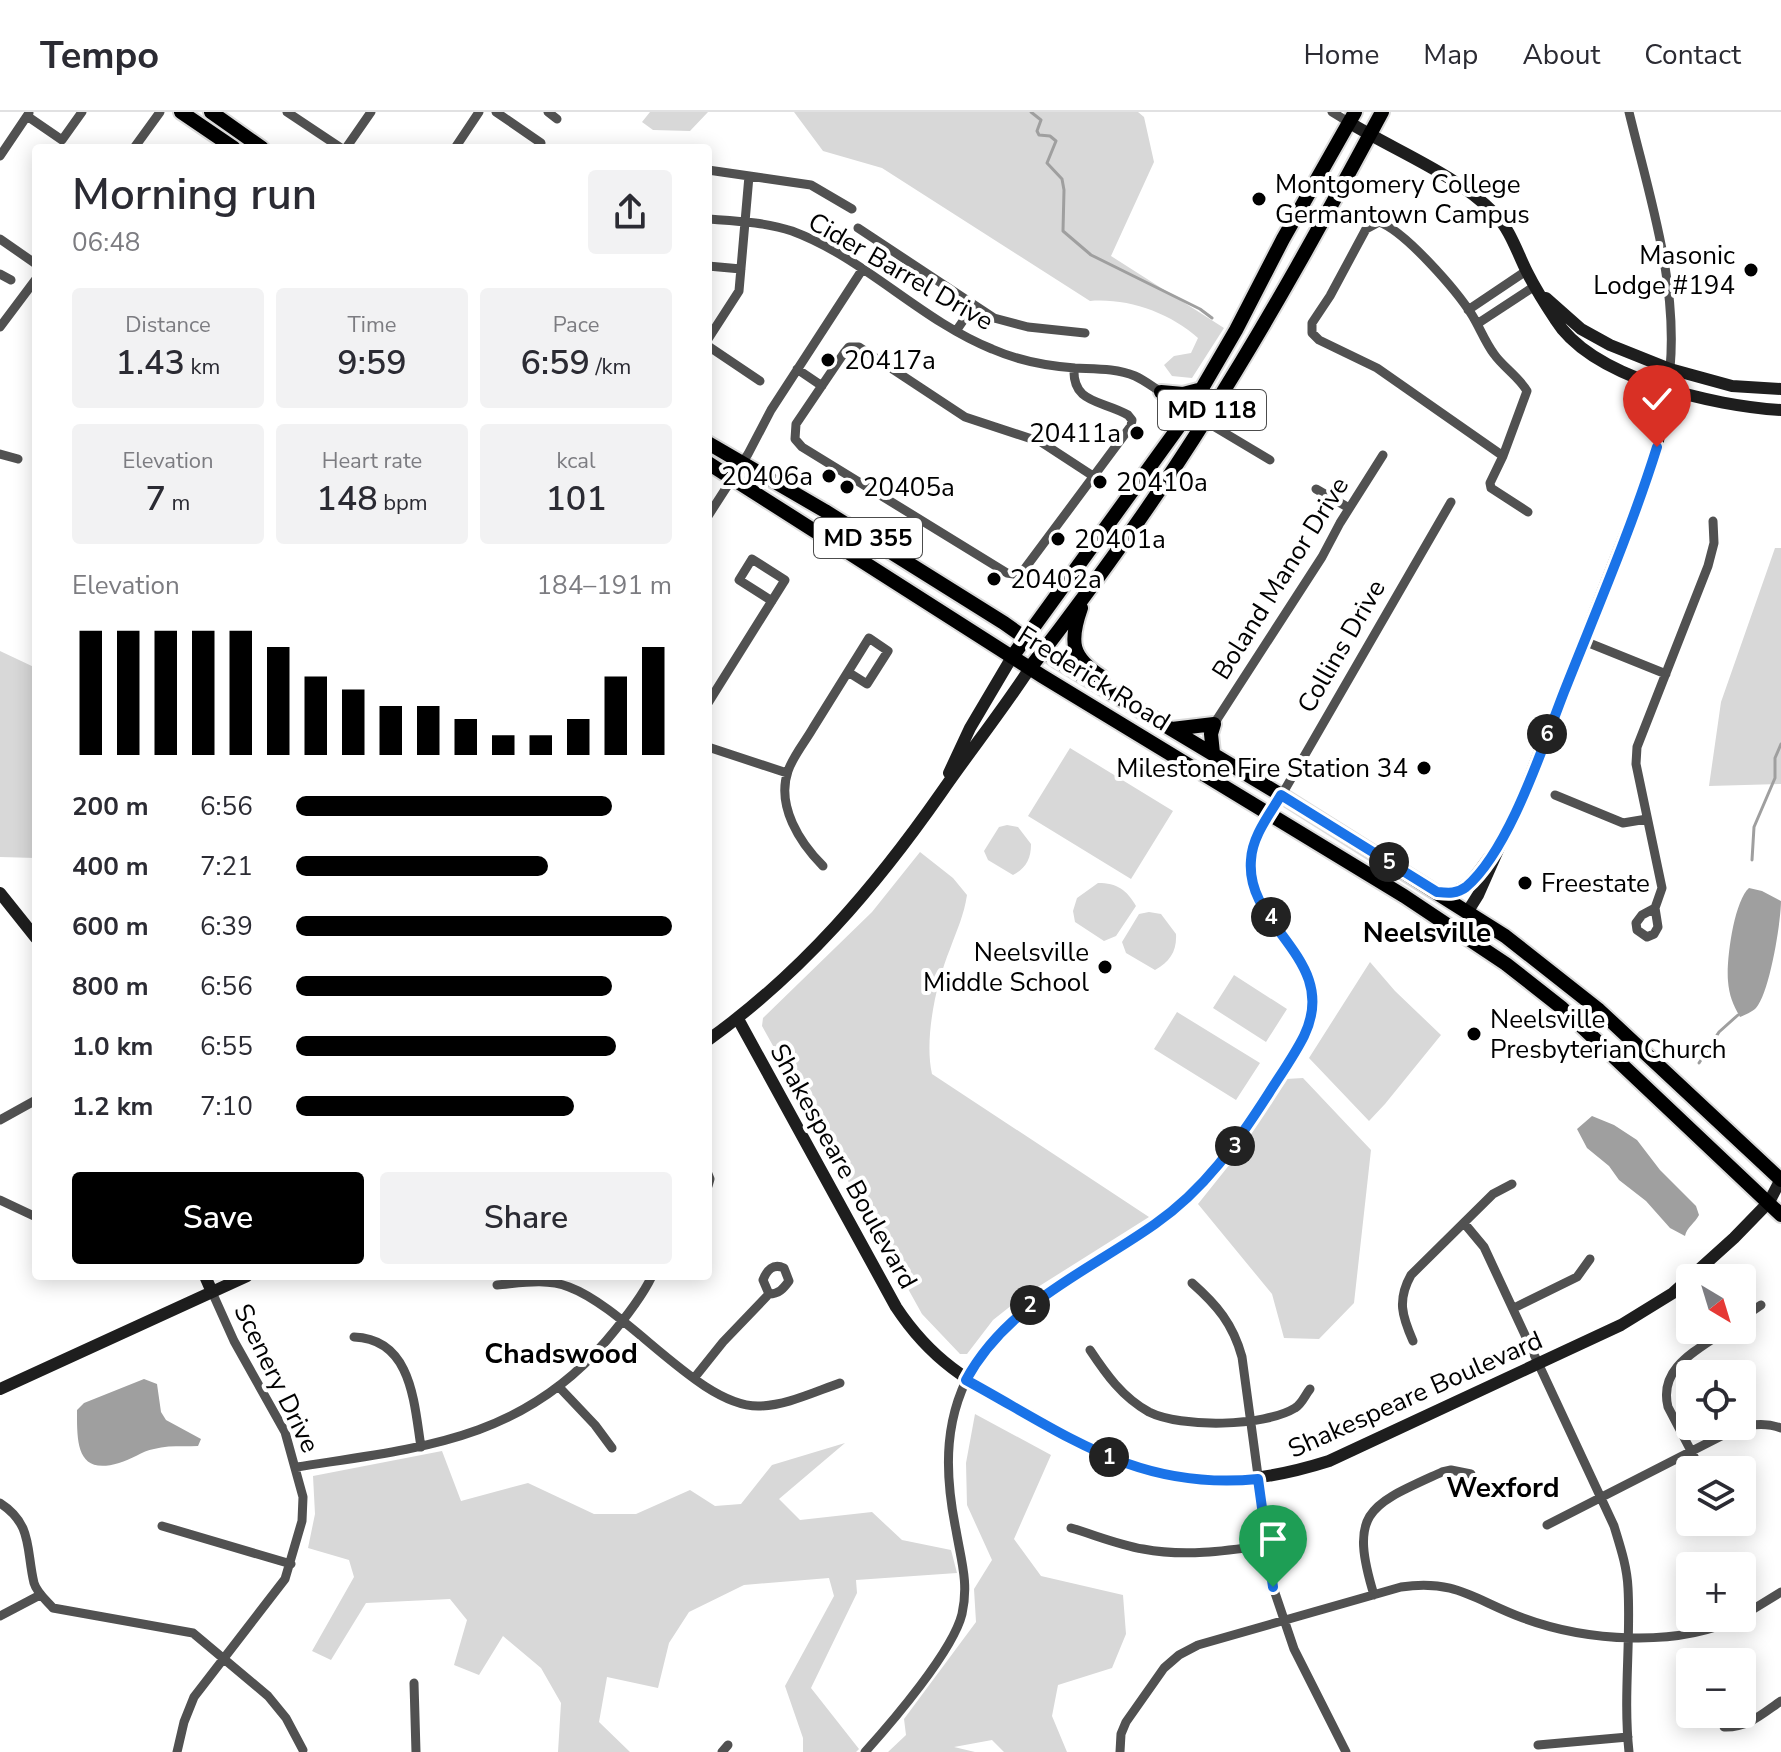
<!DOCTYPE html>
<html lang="en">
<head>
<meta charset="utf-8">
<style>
  :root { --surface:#fff; --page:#f2f2f3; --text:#2b2b33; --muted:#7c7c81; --line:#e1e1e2; --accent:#000 }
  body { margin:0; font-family:"Nunito Sans",sans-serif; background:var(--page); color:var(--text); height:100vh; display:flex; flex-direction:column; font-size:30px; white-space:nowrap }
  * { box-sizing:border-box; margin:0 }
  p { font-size:26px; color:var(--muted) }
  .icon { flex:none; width:44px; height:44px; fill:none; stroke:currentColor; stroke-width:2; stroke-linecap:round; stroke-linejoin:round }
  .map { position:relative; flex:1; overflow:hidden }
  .details { position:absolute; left:32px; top:32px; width:680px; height:1136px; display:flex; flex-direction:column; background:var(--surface); border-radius:8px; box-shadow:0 4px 20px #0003 }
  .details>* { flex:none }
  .needle { width:52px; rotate:142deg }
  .tools { position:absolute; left:1676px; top:1152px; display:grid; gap:16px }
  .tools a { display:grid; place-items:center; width:80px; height:80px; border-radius:8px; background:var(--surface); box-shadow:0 4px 20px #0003; font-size:40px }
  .pin { position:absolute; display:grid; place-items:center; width:68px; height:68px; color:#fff; margin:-82px -34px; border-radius:50% 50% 50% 0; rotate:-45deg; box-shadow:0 0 8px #0007 }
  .pin .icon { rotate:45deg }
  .km { position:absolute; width:40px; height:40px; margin:-20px; border-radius:50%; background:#222; color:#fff; font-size:22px; line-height:40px; text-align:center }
  .round { display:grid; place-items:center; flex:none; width:84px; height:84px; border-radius:8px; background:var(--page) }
  .head { display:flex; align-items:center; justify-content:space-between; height:136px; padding:0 40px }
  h1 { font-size:44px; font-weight:600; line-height:60px }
  .metrics { display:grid; grid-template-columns:repeat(3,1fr); gap:12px; height:136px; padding:8px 40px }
  .metrics div { display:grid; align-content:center; border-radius:8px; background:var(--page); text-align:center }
  .metrics b { font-size:34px; font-weight:600 }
  .metrics small { font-size:22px; font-weight:400 }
  .metrics p { font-size:22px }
  .chart { height:224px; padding:16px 40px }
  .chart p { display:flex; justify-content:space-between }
  .chart svg { width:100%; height:144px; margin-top:8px; stroke:var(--accent); stroke-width:6 }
  .primary-button { display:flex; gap:16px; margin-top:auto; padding:16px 40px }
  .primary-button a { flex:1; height:92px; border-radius:8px; background:var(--accent); color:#fff; font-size:32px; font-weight:600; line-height:92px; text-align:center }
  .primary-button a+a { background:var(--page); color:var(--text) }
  ul { padding:0 40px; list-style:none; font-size:26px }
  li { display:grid; grid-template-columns:128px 96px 1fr; align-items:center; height:60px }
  li i { height:20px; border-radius:10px; background:var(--accent) }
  header { display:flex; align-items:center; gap:48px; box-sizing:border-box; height:112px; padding:0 40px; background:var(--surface); border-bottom:2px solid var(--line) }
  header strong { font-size:38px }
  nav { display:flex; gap:44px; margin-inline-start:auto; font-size:28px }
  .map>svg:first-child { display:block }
  .green { fill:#d8d8d8 }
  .water { fill:#9f9f9f }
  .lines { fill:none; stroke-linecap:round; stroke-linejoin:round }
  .stream { stroke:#9f9f9f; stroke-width:3 }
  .primary-casing { stroke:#dbdbdb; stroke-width:18 }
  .street { stroke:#515151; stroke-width:9 }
  .secondary { stroke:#1e1e1e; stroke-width:12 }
  .primary { stroke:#000; stroke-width:14 }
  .route-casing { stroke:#fff; stroke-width:16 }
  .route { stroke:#1a73e8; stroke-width:10 }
  .poi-dot { fill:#000; stroke:#fff; stroke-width:3 }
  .labels { text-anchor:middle; stroke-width:8; stroke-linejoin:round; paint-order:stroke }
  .shield { fill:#fff; stroke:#4c4c4c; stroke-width:2 }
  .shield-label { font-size:24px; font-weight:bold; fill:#000 }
  .poi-label { font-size:26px; fill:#000; stroke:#fff; text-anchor:start }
  .street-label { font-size:26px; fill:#000; stroke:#fff }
  .neighbourhood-label { font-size:28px; font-weight:bold; fill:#000; stroke:#fff }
</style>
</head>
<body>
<header>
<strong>Tempo</strong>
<nav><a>Home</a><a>Map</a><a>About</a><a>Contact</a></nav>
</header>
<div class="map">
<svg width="1781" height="1640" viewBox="0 0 1781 1640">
  <rect width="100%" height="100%" fill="#fff"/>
  <path class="green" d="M650,0H708L690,19L653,18L642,10Z
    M794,0H1138L1144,5L1154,50L1111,144L1224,216L1192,266L1172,264L1164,253L1174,244L1191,241L1198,226C1170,201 1128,186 1090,189L882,56L823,39Z
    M1775,436H1781V672L1709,674L1721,590Z
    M0,539L36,556V746L0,745Z
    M1070,636L1173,699L1131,767L1028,704Z
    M1007,713L1018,715L1031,732C1031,747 1026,756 1013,763L988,748L984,739L999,715Z
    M920,740L953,766L967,783C964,803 957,818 950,837C936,871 924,927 932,962L1149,1105L1022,1185L993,1208L967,1242H960L922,1202L762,914L763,906L872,800Z
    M1098,771C1117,771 1127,778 1136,794L1116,824L1104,829L1075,810L1073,799L1077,786Z
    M1149,800L1161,802L1176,822C1177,839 1170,850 1155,858L1126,841L1122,830L1139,802Z
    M1370,850L1395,879L1441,923L1385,992L1369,1009L1309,946Z
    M1234,863L1287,897L1266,930L1213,896Z
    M1177,900L1260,951L1236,988L1154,937Z
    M1303,966L1371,1038L1354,1191L1319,1227L1284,1226L1272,1182L1198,1092L1238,1042L1286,967Z
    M975,1302L1051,1343L1014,1427L1041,1464L1123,1483L1126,1522L1112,1556L1058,1573L1052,1604L1067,1640H1004L992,1628L954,1635L975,1640H888L906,1623L904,1607L976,1510L974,1477L992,1448L967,1393L966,1351Z
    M845,1331L779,1387L800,1408L872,1400L902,1428L951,1438L957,1461L856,1468L857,1481L811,1576L859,1637L856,1640H803V1626L785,1574L834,1484L829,1466L744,1473L689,1500L669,1531L658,1576L607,1565L599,1610L630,1640H558L561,1591L541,1556L503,1524L479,1563L454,1553L467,1508L450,1487L366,1491L331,1548L312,1539L354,1465L349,1448L308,1436L315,1402L313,1364L442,1339L461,1389L528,1371L594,1402H636L690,1378L715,1394L741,1392L772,1353Z"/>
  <path class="water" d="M1749,776L1762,779L1781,789C1781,809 1770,880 1756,896C1752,900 1745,903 1740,905C1733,893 1729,883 1728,869C1726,849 1734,789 1749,776Z
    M1592,1004L1614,1013L1637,1028L1660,1058L1696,1094L1699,1103C1695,1111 1687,1115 1685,1124L1670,1116L1646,1089L1619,1068L1609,1054L1587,1036L1577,1017Z
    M144,1267L157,1272L161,1300L166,1308L201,1327L198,1334C184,1335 168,1333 154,1337C142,1339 131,1348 119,1351C76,1364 77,1330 77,1298L84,1291Z"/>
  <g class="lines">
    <path class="stream" d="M1031,0L1041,8L1037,19L1039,23L1050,24L1056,29L1047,51L1062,67L1064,78L1063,119L1091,143L1200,197L1212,206
      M1752,748L1754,715L1775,666V646L1781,632
      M1699,951L1719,920L1738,903"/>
    <g class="primary-casing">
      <path id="primary" d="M181,0L234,36
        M211,0L262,36
        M1161,280L1183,282L1202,277
        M708,331L825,399L1004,511L1056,548L1281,683L1505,824L1599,898L1781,1068
        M708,351L1042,564L1404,784L1506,852L1562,896L1781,1103
        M1081,496C1069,530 1071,545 1102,565
        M1012,545L1183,309L1236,218L1283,127L1355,0
        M1030,556C1092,476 1152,393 1206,307C1269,208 1326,104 1382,0
        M1172,617L1214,612L1211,622L1213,641"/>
    </g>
    <path class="street" d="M287,0L341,36
      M496,0L541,31
      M548,0L557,7
      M1332,0L1350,11
      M1629,0C1649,83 1678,170 1670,257
      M27,4L62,28L82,0
      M134,36L160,0
      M346,36L371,0
      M455,36L479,0
      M0,44L29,1
      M708,58L811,73L852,97
      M708,107C736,109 765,110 792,119C865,146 920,208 992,237C1017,248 1048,254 1075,256C1095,257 1116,256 1135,264C1144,268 1153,275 1161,280
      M1379,110C1405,119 1457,179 1472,203C1480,216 1485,230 1494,242C1503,255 1519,265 1527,279L1503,344L1377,256L1319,228L1312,221V211L1330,184L1366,117Z
      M858,116L994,206L1028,215L1085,221
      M0,127L36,152
      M708,154L741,157
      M0,162L11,168
      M1468,198L1526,159
      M1477,212L1535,174
      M0,215L36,167
      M956,219L974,193
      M708,227L739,179L749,64
      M708,234L760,269
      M1074,256C1072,292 1102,288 1128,303L1132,308L1131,314L1020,463L1007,461L802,335L795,327L796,312L844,241L849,235H859L965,305L1041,330L1093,364
      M797,257L822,274
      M1188,299L1270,348
      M0,342L18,347
      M1503,344L1490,371L1491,376L1528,400
      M1316,377L1349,396
      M708,404L748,342L771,298L862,158
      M1584,529L1666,562
      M708,591L785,468L752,447L739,468L772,489
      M1214,612L1322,445L1340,411L1383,343
      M708,635L787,661
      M1555,683L1623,711L1647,707
      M823,754C800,731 776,694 788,659C793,644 805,630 813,616C832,586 850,556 869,526L888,539L867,572L848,560
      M1655,796L1642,803L1636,811L1637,818L1647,825L1654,822L1658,815L1655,796L1662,776L1636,652L1637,635L1708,454L1714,431L1713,409
      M0,1008L36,988
      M708,1062L710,1067L708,1074
      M0,1088L36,1105
      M1464,1111L1484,1135L1614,1414C1620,1434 1627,1454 1628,1476C1631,1530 1623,1585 1629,1640
      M1192,1171C1217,1193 1233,1212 1242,1245L1273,1475L1294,1537L1346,1640
      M497,1173C521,1171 546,1166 569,1175C628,1197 699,1294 758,1294C785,1294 814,1280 840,1271
      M1514,1196L1577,1165L1590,1147
      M1742,1206L1761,1193
      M354,1225C412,1227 414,1291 421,1335
      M1413,1229C1402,1204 1397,1188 1411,1163L1493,1082L1512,1072
      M1090,1238C1106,1262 1122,1285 1149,1300C1181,1316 1264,1315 1295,1296C1302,1292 1305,1283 1310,1277
      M695,1265L723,1230L769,1182C779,1182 783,1177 789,1169L784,1156C773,1151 767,1158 763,1168L769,1182
      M559,1275L595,1313L612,1336
      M297,1355C418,1336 521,1329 606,1229C623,1209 641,1187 652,1164
      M1701,1358L1668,1295C1658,1255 1698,1238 1726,1218
      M0,1391C33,1412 26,1438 34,1471C37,1481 46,1488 53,1496L193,1521L268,1584L286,1606L303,1638
      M1547,1413L1733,1318C1749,1312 1765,1310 1781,1316
      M162,1414L291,1452
      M1071,1416C1095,1423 1119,1433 1143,1437C1185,1445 1225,1439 1267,1433
      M1374,1483C1348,1398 1370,1393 1442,1360L1451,1358L1471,1362
      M0,1504L40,1483
      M1742,1504L1781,1480
      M414,1571L416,1640
      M1724,1615C1748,1616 1762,1602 1781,1589
      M1538,1633L1628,1625
      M177,1640L184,1610L194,1585L285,1467L302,1409L303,1385L285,1320L234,1229L212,1180
      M722,1640L728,1633
      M865,1640C892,1610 953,1539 962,1502C969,1471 961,1448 956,1418C944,1359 943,1302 977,1249C1016,1186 1094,1154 1153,1113C1205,1078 1238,1029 1272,977C1284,957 1300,937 1308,914C1330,852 1268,824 1253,773C1249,759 1251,746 1254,731L1451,390
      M1120,1640L1121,1622L1126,1610L1164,1556L1179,1543L1198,1533L1401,1475C1457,1467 1474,1488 1523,1506C1585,1529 1677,1536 1738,1506"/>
    <path class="secondary" d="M1350,11C1396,39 1457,63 1494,101C1510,117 1517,140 1527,160C1535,176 1545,192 1555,207C1592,267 1715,294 1781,298
      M1546,186L1581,217L1610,233L1670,257L1732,274L1781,277
      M949,661L970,616L1012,545
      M1437,780C1465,784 1475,764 1490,744
      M0,781L36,826
      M1468,799L1478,783L1525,677L1646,369L1657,335L1670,257
      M738,907L896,1195C933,1251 970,1270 1027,1301C1048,1313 1069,1327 1091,1337C1173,1377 1244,1376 1329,1349L1621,1213L1673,1181L1734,1126L1769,1090L1781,1067
      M708,928C802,861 876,774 941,681C970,639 1002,599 1030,556
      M205,1164L212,1180
      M0,1277L247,1164"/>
    <use href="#primary" class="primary"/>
  </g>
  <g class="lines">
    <g class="route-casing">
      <path id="route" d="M1273,1475L1258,1367C1137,1379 1067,1323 966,1268C1007,1192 1087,1160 1155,1112C1205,1077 1237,1031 1269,981C1281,962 1294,944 1304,924C1341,847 1245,816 1251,748C1252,724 1270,702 1281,683L1437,780C1448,781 1457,782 1466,775C1509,739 1543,634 1564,580C1596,499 1631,418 1657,335"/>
    </g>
    <use href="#route" class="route"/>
  </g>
  <g class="poi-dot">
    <circle cx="1259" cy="87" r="8"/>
    <circle cx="1751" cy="158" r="8"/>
    <circle cx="828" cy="248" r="8"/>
    <circle cx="1137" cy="321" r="8"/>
    <circle cx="829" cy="364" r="8"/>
    <circle cx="1100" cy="370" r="8"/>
    <circle cx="847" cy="375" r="8"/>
    <circle cx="1058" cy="427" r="8"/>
    <circle cx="994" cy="467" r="8"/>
    <circle cx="1424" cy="656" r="8"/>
    <circle cx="1525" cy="771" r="8"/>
    <circle cx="1105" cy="855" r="8"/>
    <circle cx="1474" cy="922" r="8"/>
  </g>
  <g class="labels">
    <g class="shield">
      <rect x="1158" y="278" width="108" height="40" rx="6"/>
      <rect x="814" y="406" width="108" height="40" rx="6"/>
    </g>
    <g class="shield-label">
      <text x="1212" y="306">MD 118</text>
      <text x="868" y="434">MD 355</text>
    </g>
    <g class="poi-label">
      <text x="1275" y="81">Montgomery College<tspan x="1275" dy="30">Germantown Campus</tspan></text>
      <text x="1735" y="152" text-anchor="end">Masonic<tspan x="1735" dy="30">Lodge #194</tspan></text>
      <text x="844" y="257">20417a</text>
      <text x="1121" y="330" text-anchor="end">20411a</text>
      <text x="813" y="373" text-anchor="end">20406a</text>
      <text x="1116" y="379">20410a</text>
      <text x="863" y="384">20405a</text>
      <text x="1074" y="436">20401a</text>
      <text x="1010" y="476">20402a</text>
      <text x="1408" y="665" text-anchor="end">Milestone Fire Station 34</text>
      <text x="1541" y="780">Freestate</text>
      <text x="1089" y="849" text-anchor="end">Neelsville<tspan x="1089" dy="30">Middle School</tspan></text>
      <text x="1490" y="916">Neelsville<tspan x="1490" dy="30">Presbyterian Church</tspan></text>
    </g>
    <g class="street-label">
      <text transform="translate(901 159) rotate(30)" y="9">Cider Barrel Drive</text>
      <text transform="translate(1280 466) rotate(-58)" y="9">Boland Manor Drive</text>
      <text transform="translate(1341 534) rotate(-60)" y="9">Collins Drive</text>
      <text transform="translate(1094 566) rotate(32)" y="9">Frederick Road</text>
      <text transform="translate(844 1054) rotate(61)" y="9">Shakespeare Boulevard</text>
      <text transform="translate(277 1266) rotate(64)" y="9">Scenery Drive</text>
      <text transform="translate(1415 1282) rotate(-24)" y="9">Shakespeare Boulevard</text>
    </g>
    <g class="neighbourhood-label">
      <text x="1427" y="830">Neelsville</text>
      <text x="561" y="1251">Chadswood</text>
      <text x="1503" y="1385">Wexford</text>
    </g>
  </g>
</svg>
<div class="tools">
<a><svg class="needle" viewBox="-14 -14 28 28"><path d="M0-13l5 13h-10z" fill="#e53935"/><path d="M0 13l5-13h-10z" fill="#7c7c81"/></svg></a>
<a><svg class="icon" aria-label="locate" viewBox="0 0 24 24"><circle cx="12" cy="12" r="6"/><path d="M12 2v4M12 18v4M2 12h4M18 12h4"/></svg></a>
<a><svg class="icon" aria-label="layers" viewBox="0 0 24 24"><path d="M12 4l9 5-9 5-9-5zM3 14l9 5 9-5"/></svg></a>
<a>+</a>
<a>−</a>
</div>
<div class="pin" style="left:1273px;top:1475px;background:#1e9e55"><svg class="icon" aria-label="arrive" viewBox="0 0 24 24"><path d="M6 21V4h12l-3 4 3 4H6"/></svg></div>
<div class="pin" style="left:1657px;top:335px;background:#d93025"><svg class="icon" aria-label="check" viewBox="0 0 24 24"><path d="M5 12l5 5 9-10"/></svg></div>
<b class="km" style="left:1109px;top:1345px">1</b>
<b class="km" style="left:1030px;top:1193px">2</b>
<b class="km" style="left:1235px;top:1034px">3</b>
<b class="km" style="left:1271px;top:805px">4</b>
<b class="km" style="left:1389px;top:750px">5</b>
<b class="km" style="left:1547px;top:622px">6</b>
<section class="details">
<div class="head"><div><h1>Morning run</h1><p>06:48</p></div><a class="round"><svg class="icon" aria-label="share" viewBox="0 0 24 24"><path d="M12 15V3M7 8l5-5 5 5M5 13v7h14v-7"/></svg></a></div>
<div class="metrics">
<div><p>Distance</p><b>1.43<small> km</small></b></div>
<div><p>Time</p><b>9:59</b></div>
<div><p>Pace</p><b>6:59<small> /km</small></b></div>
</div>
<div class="metrics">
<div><p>Elevation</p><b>7<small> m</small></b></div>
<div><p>Heart rate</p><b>148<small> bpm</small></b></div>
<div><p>kcal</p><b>101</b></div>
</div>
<div class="chart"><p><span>Elevation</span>184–191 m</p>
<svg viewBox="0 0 160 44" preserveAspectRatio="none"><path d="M5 44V6M15 44V6M25 44V6M35 44V6M45 44V6M55 44V11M65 44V20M75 44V24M85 44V29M95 44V29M105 44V33M115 44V38M125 44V38M135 44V33M145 44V20M155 44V11"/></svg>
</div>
<ul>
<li><b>200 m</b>6:56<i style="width:84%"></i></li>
<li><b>400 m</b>7:21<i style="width:67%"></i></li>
<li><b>600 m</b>6:39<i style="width:100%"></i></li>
<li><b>800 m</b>6:56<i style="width:84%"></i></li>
<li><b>1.0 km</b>6:55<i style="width:85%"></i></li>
<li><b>1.2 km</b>7:10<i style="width:74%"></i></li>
</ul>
<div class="primary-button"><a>Save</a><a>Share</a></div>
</section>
</div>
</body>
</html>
